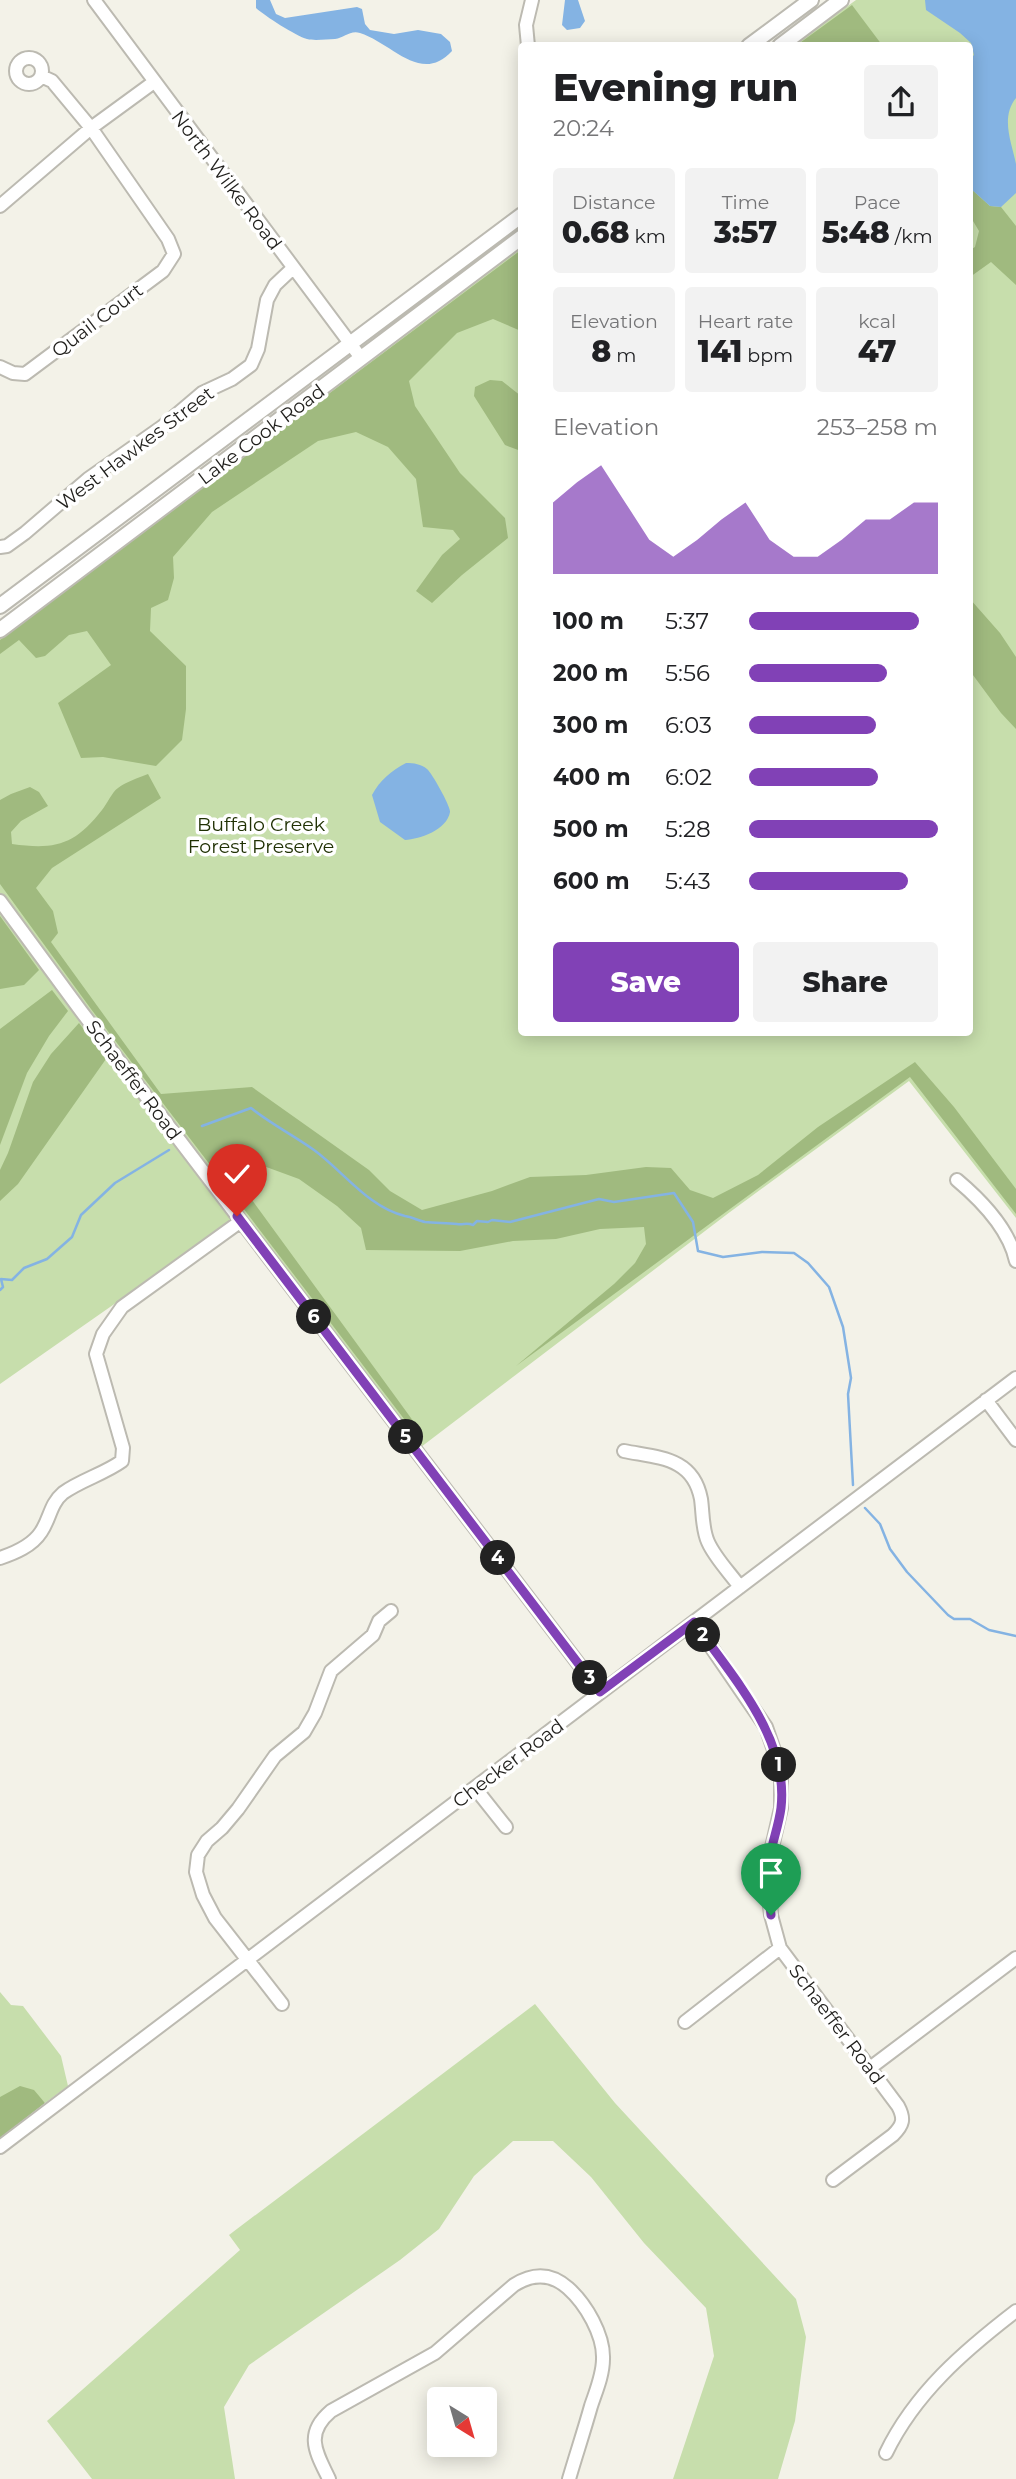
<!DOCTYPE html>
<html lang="en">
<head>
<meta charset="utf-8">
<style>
  :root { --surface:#fff; --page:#f2f2f2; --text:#202124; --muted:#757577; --accent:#8141b6 }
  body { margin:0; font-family:Montserrat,sans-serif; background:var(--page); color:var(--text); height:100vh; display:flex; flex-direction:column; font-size:26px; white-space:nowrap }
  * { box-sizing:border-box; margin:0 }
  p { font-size:23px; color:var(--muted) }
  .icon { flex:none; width:38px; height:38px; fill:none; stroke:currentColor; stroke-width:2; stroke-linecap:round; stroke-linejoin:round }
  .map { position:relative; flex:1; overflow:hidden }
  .side { position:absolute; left:518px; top:42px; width:455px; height:994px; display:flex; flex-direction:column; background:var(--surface); border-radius:7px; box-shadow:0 4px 18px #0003 }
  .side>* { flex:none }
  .needle { width:46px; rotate:143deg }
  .tools { position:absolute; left:427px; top:2387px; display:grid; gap:14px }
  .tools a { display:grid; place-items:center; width:70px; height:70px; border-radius:7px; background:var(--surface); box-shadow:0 4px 18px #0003; font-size:35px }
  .pin { position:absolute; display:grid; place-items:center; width:60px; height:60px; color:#fff; margin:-72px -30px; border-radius:50% 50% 50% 0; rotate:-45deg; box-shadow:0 0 7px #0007 }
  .pin .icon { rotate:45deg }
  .km { position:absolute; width:35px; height:35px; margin:-18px; border-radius:50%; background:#222; color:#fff; font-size:19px; line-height:35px; text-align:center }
  .round { display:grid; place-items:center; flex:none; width:74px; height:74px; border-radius:7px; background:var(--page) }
  .overview { display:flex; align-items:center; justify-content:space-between; height:119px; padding:0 35px }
  h1 { font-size:38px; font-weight:800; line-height:52px }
  .metrics { display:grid; grid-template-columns:repeat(3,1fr); gap:10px; height:119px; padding:7px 35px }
  .metrics div { display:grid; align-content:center; border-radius:7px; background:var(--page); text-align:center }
  .metrics b { font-size:30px; font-weight:800 }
  .metrics small { font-size:19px; font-weight:400 }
  .metrics p { font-size:19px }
  .chart { height:196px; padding:14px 35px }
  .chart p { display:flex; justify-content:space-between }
  .chart svg { width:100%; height:126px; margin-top:7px; fill:var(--accent); opacity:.7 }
  .action { display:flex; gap:14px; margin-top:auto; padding:14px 35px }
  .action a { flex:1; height:80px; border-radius:7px; background:var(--accent); color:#fff; font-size:28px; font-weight:800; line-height:80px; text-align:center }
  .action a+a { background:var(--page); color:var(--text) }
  ul { padding:0 35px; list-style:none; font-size:23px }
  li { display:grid; grid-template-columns:112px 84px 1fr; align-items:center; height:52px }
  li i { height:18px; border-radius:9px; background:var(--accent) }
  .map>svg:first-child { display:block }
  .green { fill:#c7deac }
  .forest { fill:#a0ba7f }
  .water { fill:#84b3e3 }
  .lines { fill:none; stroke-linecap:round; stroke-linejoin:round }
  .stream { stroke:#84b3e3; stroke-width:2.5 }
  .minor-casing { stroke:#bcbab1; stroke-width:16 }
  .major-casing { stroke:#bcbab1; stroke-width:18 }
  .minor { stroke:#fff; stroke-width:12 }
  .major { stroke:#fff; stroke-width:14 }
  .route-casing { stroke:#fff; stroke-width:14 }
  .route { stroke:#8141b6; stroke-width:9 }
  .labels { text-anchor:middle; stroke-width:7; stroke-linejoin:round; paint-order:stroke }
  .street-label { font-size:19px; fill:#1f1e1b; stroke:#fff }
  .park-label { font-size:19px; fill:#203104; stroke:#fff }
</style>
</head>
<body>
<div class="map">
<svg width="1016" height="2479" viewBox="0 0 1016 2479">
  <rect width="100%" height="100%" fill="#f3f2e8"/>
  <path class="green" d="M856,0H1016V1218L909,1081L730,1212L421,1447L243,1214L0,1384V637L521,247L522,1032H970V46L794,45Z
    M0,1992L11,2005L23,2006L61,2056L68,2086L45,2103L42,2100L0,2131Z
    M535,2004L615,2103L796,2299L806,2337L795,2421L778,2479H673L714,2356L706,2308L644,2243L591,2177L553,2141H513L474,2176L439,2229L400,2260L249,2365L224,2407L235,2479H92L47,2421L240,2250L229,2235Z"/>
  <path class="forest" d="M852,5L882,45H797Z
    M970,188L990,206L1001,207L1016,226V285L991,262L970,277V250L975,247L979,231L970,216Z
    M521,250V331L493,319L457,333L409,381L415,406L460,473L505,518L508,538L462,575L432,603L416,591L442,555L460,539L453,530L423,527L416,479L388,447L356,432L318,441L212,512L173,557L174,578L168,600L151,608L150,631L186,666V709L182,740L156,766L103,757L81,758L58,703L111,665L87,631L69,635L45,656L36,658L19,640L0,654V640Z
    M490,380L502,381L521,396V451L505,445L474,396L475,387Z
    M970,599L1000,633L1016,657V729L1001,713L970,671Z
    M148,774L161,798L52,868L36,888L53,911L58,933L51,942L161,1094L252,1087L369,1170L390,1191L422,1210L492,1191L530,1177L586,1175L646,1167L671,1168L690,1190L713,1198L758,1175L818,1127L915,1062L954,1107L1016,1189V1214L910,1077L516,1366L614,1284L635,1263L646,1244L644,1227L600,1229L556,1239L513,1241L460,1251L366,1250L361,1228L337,1206L299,1179L247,1160L235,1165L236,1178L419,1429L414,1432L91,1009L0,884V800L11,794L30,787L39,792L48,806L21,821L11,832L12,844C55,850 75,845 102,810C107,804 112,792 118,788C126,782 138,778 148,774Z
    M0,916L39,970L24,985L0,989Z
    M52,990L68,1011L49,1036L27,1073L0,1145V1029Z
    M79,1023L106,1059L18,1184L0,1201V1170L8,1153L33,1082L51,1054Z
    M20,2086L34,2090L45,2103L0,2138V2097Z"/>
  <path class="water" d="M256,0H270L276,14L285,18L357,7L362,9L365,24L370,30L394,34L418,30L441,34L450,42L452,51C421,85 392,43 360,33C350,30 344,38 335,39C327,39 315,41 307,39C296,36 265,16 256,8Z
    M565,0H578L585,21L580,28L567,30L562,25Z
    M925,0H1016V98C1000,118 1012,143 1016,164C1016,173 1016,183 1016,193L1001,207L990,206L970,188V59L974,55L971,43L960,33L926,10Z
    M406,763C414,763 421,764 427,769C432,773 451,807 450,812C447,830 420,839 405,840L380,822L372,795C380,780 391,771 406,763Z"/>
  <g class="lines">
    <path class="stream" d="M202,1126L251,1108C271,1124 293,1135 314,1150C343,1171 369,1208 405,1216C412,1217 419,1221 425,1222C436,1223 446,1223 457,1224C464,1225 466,1222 473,1225L477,1221L488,1222L492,1220L510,1222L599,1199L614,1202L674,1193L693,1222L698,1251L723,1257L762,1252L794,1253L808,1263L829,1287L843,1327L851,1378L848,1394L853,1485
      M0,1290L3,1287L1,1279L12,1280L24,1268L47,1259L72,1237L81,1215L115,1183L169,1150
      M865,1508L880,1524L890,1549L907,1572L948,1615L954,1619H970L989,1630L1016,1636"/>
    <g class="minor-casing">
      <path id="minor" d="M94,0L361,358
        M528,46L526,25L532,0
        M16 71a13 13 0 1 1 26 0a13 13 0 1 1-26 0Z
        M0,206L91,128L154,82
        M0,367L13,373L25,374L163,271L174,254L168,239L91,128L52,81L41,76
        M0,547L7,546L25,533L88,479L162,427L202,393L232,379L251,365L258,349L267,300L275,285L293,268
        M0,901L81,1011L600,1692
        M957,1180C982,1201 1009,1229 1016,1261
        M986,1400L1016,1440
        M624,1451C659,1458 693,1457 701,1499C703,1513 702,1529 708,1542C715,1558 730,1573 740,1587
        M0,1558C15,1553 32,1546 41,1532C50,1519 50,1504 63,1493C81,1480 104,1474 122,1461L123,1448L96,1354L103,1334L122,1307L241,1221
        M694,1622L766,1727L777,1759L781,1779V1808L770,1856L769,1894L771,1915L780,1948L898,2106C905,2119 903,2125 893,2135L833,2180
        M475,1788L506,1827
        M282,2004L215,1918L203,1895L196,1872L198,1855L207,1841L222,1828L238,1809L275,1756L304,1732L315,1713L331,1671L373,1635L379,1621L391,1611
        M685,2022L780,1948
        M870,2068L1016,1958
        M0,2147L1016,1378
        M886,2453C915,2393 964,2351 1016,2311
        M329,2479C316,2452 304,2434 331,2411L435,2353L514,2285C533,2273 551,2273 568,2288C586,2304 604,2335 603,2359C603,2375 596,2391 591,2406C584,2431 576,2455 569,2479"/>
    </g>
    <g class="major-casing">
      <path id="major" d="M749,46L811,0
        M780,46L841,0
        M0,606L522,215
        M0,630L522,237"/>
    </g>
    <use href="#minor" class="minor"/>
    <use href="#major" class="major"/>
  </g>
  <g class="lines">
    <g class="route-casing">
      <path id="route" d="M237,1216L600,1692L694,1622C732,1677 789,1737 781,1808C779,1824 773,1840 770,1856C768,1875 769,1896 771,1915"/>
    </g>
    <use href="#route" class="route"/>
  </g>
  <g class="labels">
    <g class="street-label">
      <text transform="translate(227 180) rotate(53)" y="7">North Wilke Road</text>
      <text transform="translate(97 320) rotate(-37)" y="7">Quail Court</text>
      <text transform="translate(261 434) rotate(-37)" y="7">Lake Cook Road</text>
      <text transform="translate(135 448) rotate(-37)" y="7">West Hawkes Street</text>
      <text transform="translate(134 1080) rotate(53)" y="7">Schaeffer Road</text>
      <text transform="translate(508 1763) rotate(-37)" y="7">Checker Road</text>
      <text transform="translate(837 2024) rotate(53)" y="7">Schaeffer Road</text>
    </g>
    <g class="park-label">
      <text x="261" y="831">Buffalo Creek<tspan x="261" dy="22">Forest Preserve</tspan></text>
    </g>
  </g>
</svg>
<div class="tools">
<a><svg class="needle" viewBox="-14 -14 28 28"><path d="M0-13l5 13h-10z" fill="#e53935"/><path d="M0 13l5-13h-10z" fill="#757577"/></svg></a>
</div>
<div class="pin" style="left:771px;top:1915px;background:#1e9e55"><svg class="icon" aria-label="arrive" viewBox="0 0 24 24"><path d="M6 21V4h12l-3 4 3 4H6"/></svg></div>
<div class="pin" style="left:237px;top:1216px;background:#d93025"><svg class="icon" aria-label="check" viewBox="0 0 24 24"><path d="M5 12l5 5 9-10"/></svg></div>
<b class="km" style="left:779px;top:1765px">1</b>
<b class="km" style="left:703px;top:1635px">2</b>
<b class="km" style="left:590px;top:1678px">3</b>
<b class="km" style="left:498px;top:1558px">4</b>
<b class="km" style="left:406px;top:1437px">5</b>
<b class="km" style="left:314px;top:1317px">6</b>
<section class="side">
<div class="overview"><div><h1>Evening run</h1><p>20:24</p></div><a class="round"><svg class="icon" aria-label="share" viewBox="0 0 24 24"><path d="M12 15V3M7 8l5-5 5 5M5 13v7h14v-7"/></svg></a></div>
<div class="metrics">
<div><p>Distance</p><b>0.68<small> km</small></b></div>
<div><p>Time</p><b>3:57</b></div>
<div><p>Pace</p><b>5:48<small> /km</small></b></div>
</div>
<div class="metrics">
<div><p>Elevation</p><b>8<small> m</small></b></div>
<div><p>Heart rate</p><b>141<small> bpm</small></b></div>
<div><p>kcal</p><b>47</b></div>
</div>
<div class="chart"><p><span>Elevation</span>253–258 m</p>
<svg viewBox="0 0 160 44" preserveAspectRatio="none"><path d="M0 44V19L10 12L20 6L30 19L40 32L50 38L60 32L70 25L80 19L90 32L100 38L110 38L120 32L130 25L140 25L150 19L160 19V44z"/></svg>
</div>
<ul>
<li><b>100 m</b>5:37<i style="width:90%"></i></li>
<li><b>200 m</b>5:56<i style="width:73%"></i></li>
<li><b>300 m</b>6:03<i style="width:67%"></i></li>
<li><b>400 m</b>6:02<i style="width:68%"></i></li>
<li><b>500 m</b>5:28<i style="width:100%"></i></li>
<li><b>600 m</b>5:43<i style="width:84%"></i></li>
</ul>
<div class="action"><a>Save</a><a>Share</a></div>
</section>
</div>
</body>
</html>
